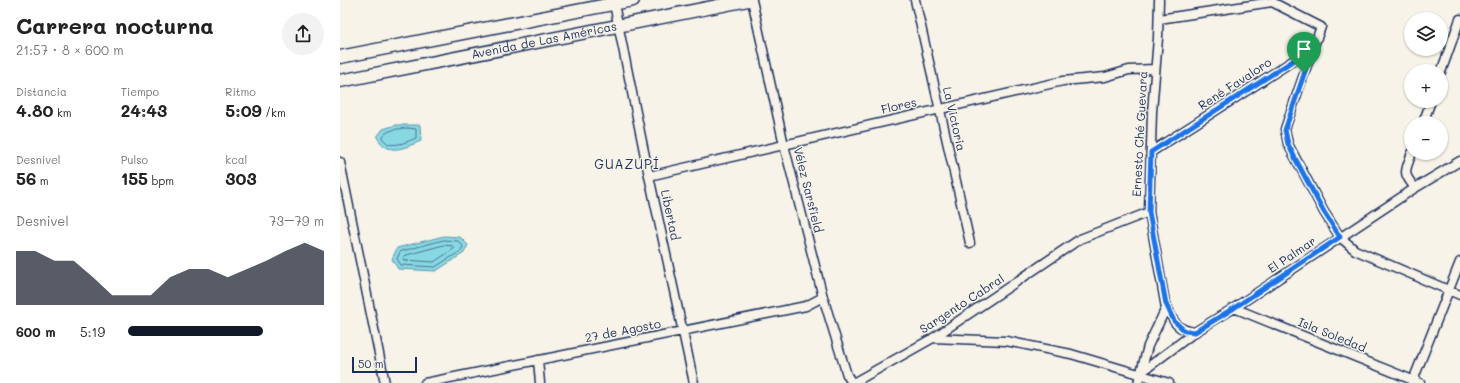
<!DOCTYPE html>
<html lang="es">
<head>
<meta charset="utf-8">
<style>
  :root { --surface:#fff; --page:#f2f2f2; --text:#222; --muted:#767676; --accent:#111827 }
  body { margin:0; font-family:Mali,sans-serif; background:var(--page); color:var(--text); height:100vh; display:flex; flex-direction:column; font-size:15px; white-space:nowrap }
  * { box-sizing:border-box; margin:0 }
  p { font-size:13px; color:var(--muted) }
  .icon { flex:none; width:22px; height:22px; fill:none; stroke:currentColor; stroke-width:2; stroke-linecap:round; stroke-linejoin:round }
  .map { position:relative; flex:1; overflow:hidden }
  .drawer { display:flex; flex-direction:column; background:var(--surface); width:340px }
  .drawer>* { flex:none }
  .buttons { position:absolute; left:1064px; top:12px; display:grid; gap:8px }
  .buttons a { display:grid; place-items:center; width:44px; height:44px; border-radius:50%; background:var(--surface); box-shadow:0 1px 3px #0004; font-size:20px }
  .scale { position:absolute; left:12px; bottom:10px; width:65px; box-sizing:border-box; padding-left:4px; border:2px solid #1b2f5e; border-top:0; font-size:11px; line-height:14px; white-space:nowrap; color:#1b2f5e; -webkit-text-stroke:3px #f7f3e8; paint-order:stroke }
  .pin { position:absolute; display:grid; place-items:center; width:34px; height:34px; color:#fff; margin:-41px -17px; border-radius:50% 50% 50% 0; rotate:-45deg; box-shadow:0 0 4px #0007 }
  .pin .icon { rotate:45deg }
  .round { display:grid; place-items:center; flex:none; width:42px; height:42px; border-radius:21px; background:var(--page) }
  .overview { display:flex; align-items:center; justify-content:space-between; height:68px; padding:0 16px }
  h1 { font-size:22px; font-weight:800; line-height:30px }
  .stats { display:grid; grid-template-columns:repeat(3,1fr); gap:6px; height:68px; padding:4px 16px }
  .stats div { display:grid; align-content:center }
  .stats b { font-size:17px; font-weight:800 }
  .stats small { font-size:11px; font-weight:400 }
  .stats p { font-size:11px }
  .chart { height:112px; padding:8px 16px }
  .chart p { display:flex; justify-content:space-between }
  .chart svg { width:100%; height:72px; margin-top:4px; fill:var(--accent); opacity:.7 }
  ul { padding:0 16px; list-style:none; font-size:13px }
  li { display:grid; grid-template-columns:64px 48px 1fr; align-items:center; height:30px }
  li i { height:10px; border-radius:5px; background:var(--accent) }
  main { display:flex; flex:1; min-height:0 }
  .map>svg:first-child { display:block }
  .water { fill:#88d8e2; stroke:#5c94ad }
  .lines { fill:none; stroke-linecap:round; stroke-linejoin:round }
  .shore { stroke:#477393; stroke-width:1 }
  .street-casing { stroke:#1b2f5e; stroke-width:11 }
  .secondary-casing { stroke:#1b2f5e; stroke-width:15 }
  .street { stroke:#f7f3e8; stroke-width:8 }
  .secondary { stroke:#f7f3e8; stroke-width:12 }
  .route-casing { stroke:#fff; stroke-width:8 }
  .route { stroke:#1a73e8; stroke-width:5 }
  .labels { text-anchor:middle; stroke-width:3; stroke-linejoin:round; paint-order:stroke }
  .street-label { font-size:12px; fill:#1b2f5e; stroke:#f7f3e8 }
  .neighbourhood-label { font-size:13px; letter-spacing:1px; fill:#1b2f5e; stroke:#f7f3e8 }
</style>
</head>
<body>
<main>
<section class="drawer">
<div class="overview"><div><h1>Carrera nocturna</h1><p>21:57 · 8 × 600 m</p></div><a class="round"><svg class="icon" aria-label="share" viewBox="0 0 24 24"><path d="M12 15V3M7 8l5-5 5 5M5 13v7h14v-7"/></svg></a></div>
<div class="stats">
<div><p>Distancia</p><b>4.80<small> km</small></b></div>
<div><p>Tiempo</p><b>24:43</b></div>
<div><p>Ritmo</p><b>5:09<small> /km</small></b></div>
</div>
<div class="stats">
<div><p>Desnivel</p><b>56<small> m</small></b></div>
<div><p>Pulso</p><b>155<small> bpm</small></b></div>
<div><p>kcal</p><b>303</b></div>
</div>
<div class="chart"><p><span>Desnivel</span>73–79 m</p>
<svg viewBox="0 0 160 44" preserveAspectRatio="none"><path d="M0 44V11L10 11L20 17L30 17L40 27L50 38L60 38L70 38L80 27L90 22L100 22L110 27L120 22L130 17L140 11L150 6L160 11V44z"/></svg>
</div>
<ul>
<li><b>600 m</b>5:19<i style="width:69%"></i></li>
</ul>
</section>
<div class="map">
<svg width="1120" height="383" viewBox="0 0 1120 383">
  <rect width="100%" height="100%" fill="#f7f3e8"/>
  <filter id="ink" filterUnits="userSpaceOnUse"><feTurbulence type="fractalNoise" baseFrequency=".025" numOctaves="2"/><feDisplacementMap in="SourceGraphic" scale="8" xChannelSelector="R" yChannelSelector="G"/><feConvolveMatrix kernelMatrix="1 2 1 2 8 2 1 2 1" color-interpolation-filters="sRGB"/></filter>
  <g filter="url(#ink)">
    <path class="water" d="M56,125H80L81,141C64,148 48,157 37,137L43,129Z
      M104,236L120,237L128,245L124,253L96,271L58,269L52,259L57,248Z"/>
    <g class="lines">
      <path class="shore" d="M68,128L76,129V138C67,142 58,146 48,144L42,138C46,129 58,129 68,128Z
        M104,240L118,241L123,246L121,251L95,267L61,265L57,259L60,252Z
        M104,245L113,246L115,248L94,262L64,260L63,259L64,256Z"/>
      <g class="street-casing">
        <path id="street" d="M412,0L444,145L483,297L507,375L512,383
          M575,0L630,243
          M274,4L309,176L354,383
          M973,48L945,129L948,144L984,212L1000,237L1015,250L1120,295
          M1101,72L1120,19
          M1083,123L1091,101
          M811,152L973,48L981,27L932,2L819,19
          M1072,153C1065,172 1062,172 1075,188
          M0,162L45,383
          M309,176L723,81L765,77L789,70L815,69
          M826,304C833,320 835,330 855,332
          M894,308L1080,383
          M593,338L666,341L731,354L829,383
          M198,360L200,383
          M799,374L855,332L894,308L1075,188L1120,161
          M85,383L466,306L483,297
          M513,383L593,338L740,239L809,212
          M798,383L808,346L826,308L809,212L812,112L818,38L819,0
          M1072,383L1120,262"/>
      </g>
      <g class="secondary-casing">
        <g id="secondary">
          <path d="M0,57L293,0"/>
          <path id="s1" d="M0,81L408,0"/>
        </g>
      </g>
      <use href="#street" class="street"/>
      <use href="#secondary" class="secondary"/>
    </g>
  </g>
  <g class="lines" filter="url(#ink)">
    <g class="route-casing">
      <path id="route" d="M973,48L945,130L948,144L956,160L984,212L1000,237L894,308L855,332L845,331L834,321L826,304L809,212L811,152Z"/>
    </g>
    <use href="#route" class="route"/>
  </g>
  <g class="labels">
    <g class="street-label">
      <text dy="4" stroke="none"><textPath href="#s1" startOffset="208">Avenida de Las Américas</textPath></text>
      <text transform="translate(895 84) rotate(-33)" y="4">René Favaloro</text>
      <text transform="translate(559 106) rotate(-13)" y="4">Flores</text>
      <text transform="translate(614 119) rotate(77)" y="4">La Victoria</text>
      <text transform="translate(800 134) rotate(-87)" y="4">Ernesto Ché Guevara</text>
      <text transform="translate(468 190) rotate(76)" y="4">Vélez Sarsfield</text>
      <text transform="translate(330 215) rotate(78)" y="4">Libertad</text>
      <text transform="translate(952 255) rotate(-34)" y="4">El Palmar</text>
      <text transform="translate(622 304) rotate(-33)" y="4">Sargento Cabral</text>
      <text transform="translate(283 331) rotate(-11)" y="4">27 de Agosto</text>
      <text transform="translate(992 335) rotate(22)" y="4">Isla Soledad</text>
    </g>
    <g class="neighbourhood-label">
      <text x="287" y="169">GUAZUPÍ</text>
    </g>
  </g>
</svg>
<div class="buttons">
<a><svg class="icon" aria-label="layers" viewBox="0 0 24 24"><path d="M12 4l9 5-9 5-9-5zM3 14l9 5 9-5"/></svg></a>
<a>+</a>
<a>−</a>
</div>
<div class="scale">50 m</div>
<div class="pin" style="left:964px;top:73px;background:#1e9e55"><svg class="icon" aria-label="arrive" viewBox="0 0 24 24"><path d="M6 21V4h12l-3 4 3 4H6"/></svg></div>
</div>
</main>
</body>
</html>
